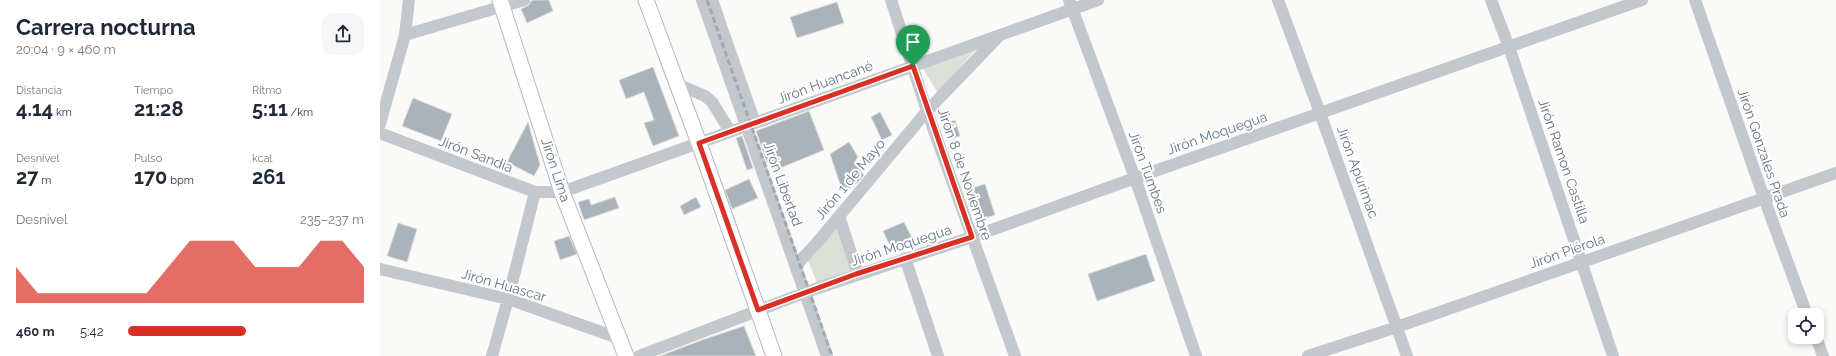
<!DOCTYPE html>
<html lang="es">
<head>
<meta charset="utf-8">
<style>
  :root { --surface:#fff; --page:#f6f6f7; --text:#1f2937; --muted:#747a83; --accent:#d93025 }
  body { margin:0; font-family:Raleway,sans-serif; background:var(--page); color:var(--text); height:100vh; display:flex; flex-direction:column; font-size:15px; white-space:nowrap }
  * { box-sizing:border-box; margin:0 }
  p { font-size:13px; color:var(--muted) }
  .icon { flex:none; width:22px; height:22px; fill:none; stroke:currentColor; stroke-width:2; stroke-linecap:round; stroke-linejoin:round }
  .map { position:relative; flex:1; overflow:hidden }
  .drawer { display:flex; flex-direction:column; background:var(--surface); width:380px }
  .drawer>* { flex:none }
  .fabs { position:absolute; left:1408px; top:308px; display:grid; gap:8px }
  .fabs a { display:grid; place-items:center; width:36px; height:36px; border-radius:8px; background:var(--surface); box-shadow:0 2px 6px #0003; font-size:20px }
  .pin { position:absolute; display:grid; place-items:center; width:34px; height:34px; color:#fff; margin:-41px -17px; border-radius:50% 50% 50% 0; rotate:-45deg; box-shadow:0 0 4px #0007 }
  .pin .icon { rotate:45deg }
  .round { display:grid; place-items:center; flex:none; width:42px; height:42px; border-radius:12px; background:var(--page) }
  .head { display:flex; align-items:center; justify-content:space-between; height:68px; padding:0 16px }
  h1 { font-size:22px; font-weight:700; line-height:30px }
  .figures { display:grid; grid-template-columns:repeat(3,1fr); gap:6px; height:68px; padding:4px 16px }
  .figures div { display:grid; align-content:center }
  .figures b { font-size:20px; font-weight:700 }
  .figures small { font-size:11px; font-weight:400 }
  .figures p { font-size:11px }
  .chart { height:112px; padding:8px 16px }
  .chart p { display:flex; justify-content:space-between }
  .chart svg { width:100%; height:72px; margin-top:4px; fill:var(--accent); opacity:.7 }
  ul { padding:0 16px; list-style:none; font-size:13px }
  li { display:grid; grid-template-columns:64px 48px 1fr; align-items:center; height:30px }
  li i { height:10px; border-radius:5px; background:var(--accent) }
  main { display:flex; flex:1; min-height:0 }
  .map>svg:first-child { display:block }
  .green { fill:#dadfd7 }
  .building { fill:#aab3b9; stroke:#dcdcda }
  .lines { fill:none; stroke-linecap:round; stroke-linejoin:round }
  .major-casing { stroke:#b5babe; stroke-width:17 }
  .minor { stroke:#c3c8cc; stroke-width:12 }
  .major { stroke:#fff; stroke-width:15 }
  .rail { stroke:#a2aab0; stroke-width:3; stroke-dasharray:6 3; stroke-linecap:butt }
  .route-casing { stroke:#fff; stroke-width:8 }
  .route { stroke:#d93025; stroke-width:5 }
  .labels { text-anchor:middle; stroke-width:4; stroke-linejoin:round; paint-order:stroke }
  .street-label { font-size:14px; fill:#657683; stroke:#fff }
</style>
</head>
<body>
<main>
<section class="drawer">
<div class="head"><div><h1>Carrera nocturna</h1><p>20:04 · 9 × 460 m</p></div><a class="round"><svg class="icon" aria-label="share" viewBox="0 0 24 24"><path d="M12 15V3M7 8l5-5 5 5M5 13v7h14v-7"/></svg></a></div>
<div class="figures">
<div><p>Distancia</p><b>4.14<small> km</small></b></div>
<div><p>Tiempo</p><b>21:28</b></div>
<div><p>Ritmo</p><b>5:11<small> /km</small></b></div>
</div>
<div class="figures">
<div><p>Desnivel</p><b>27<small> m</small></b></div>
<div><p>Pulso</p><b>170<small> bpm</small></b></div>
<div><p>kcal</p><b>261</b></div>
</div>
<div class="chart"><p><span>Desnivel</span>235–237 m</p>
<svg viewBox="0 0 160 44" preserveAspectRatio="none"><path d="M0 44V22L10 38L20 38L30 38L40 38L50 38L60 38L70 22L80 6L90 6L100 6L110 22L120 22L130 22L140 6L150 6L160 22V44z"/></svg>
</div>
<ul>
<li><b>460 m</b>5:42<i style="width:50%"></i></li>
</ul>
</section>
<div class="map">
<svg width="1456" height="356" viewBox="0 0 1456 356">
  <rect width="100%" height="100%" fill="#fafaf8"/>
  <path class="green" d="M596,49L558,93L543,69Z
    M458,221L476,272L438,285L427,258Z"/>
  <path class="building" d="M155,0H169L173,11L147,23L141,9L149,5L151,1Z
    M457,2L464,23L417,38L410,17Z
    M273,67L299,136L273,146L264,123L274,120L264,92L246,99L239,80Z
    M33,98L72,114L61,141L22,126Z
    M429,111L444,150L393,171L389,162L387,163L376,131Z
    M500,112L512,135L502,140L491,117Z
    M575,120L580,136L570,139L564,124Z
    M148,122L160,165L154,176L127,162Z
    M362,136L373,168L367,170L356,138Z
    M469,142L478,157L474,163L484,175L478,182L463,193L450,154Z
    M369,179L378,198L352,209L345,190Z
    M605,184L615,215L599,220L589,189Z
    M235,197L239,208L204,220L198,202L209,199L211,205Z
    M316,197L321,207L304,215L300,206Z
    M524,222L532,238L511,248L503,231Z
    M18,223L37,229L27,262L7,256Z
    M189,236L197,254L180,260L174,241Z
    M766,254L775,281L717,301L708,274Z
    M364,326L376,356H280L322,340Z"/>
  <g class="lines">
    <g class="major-casing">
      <path id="major" d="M120,0L182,192L246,356
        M266,0L319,143L394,356"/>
    </g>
    <path class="minor" d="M322,0L447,356
      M332,0L375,123
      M511,0L547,111L635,356
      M689,0L755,178L816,356
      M898,0L940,113L1027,356
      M1111,0L1129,47L1233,356
      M1315,0L1384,198L1427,315
      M25,35L144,0
      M297,84L325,96L332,102L350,131
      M0,124L25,35L29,0
      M0,133L155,192H182L718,0
      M459,216L478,274
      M525,258L558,356
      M417,267L420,261L435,245L547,111L618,37
      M0,269L128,299L238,338
      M1436,337L1443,356
      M112,356L128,299L155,192
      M259,356L429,291L592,237L755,178L1262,0
      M928,356L1017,327L1456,173"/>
    <use href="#major" class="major"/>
    <path class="rail" d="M327,0L452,356"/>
  </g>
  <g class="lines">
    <g class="route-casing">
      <path id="route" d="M533,66L592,237L476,274L378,310L319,143Z"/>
    </g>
    <use href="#route" class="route"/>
  </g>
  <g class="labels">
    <g class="street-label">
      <text transform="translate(445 82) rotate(-20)" y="5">Jirón Huancané</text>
      <text transform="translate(837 133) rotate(-19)" y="5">Jirón Moquegua</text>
      <text transform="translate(1384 153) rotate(71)" y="5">Jirón Gonzales Prada</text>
      <text transform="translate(96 154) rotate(21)" y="5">Jirón Sandia</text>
      <text transform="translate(1184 161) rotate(71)" y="5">Jirón Ramon Castilla</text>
      <text transform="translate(176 170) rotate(72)" y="5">Jirón Lima</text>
      <text transform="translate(768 172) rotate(70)" y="5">Jirón Tumbes</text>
      <text transform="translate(978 172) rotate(70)" y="5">Jirón Apurimac</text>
      <text transform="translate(585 174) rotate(71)" y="5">Jirón 8 de Noviembre</text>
      <text transform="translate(470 179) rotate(-50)" y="5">Jirón 1 de Mayo</text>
      <text transform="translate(403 184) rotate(70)" y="5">Jirón Libertad</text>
      <text transform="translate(521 245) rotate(-18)" y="5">Jirón Moquegua</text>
      <text transform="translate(1187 251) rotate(-19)" y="5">Jirón Piérola</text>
      <text transform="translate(124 285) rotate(16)" y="5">Jirón Huascar</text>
    </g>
  </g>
</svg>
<div class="fabs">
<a><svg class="icon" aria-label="locate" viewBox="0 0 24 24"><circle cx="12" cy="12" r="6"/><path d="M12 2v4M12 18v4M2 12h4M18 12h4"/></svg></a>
</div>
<div class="pin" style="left:533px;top:66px;background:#1e9e55"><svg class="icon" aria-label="arrive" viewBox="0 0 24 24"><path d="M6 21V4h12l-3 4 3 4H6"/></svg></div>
</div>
</main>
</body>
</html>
